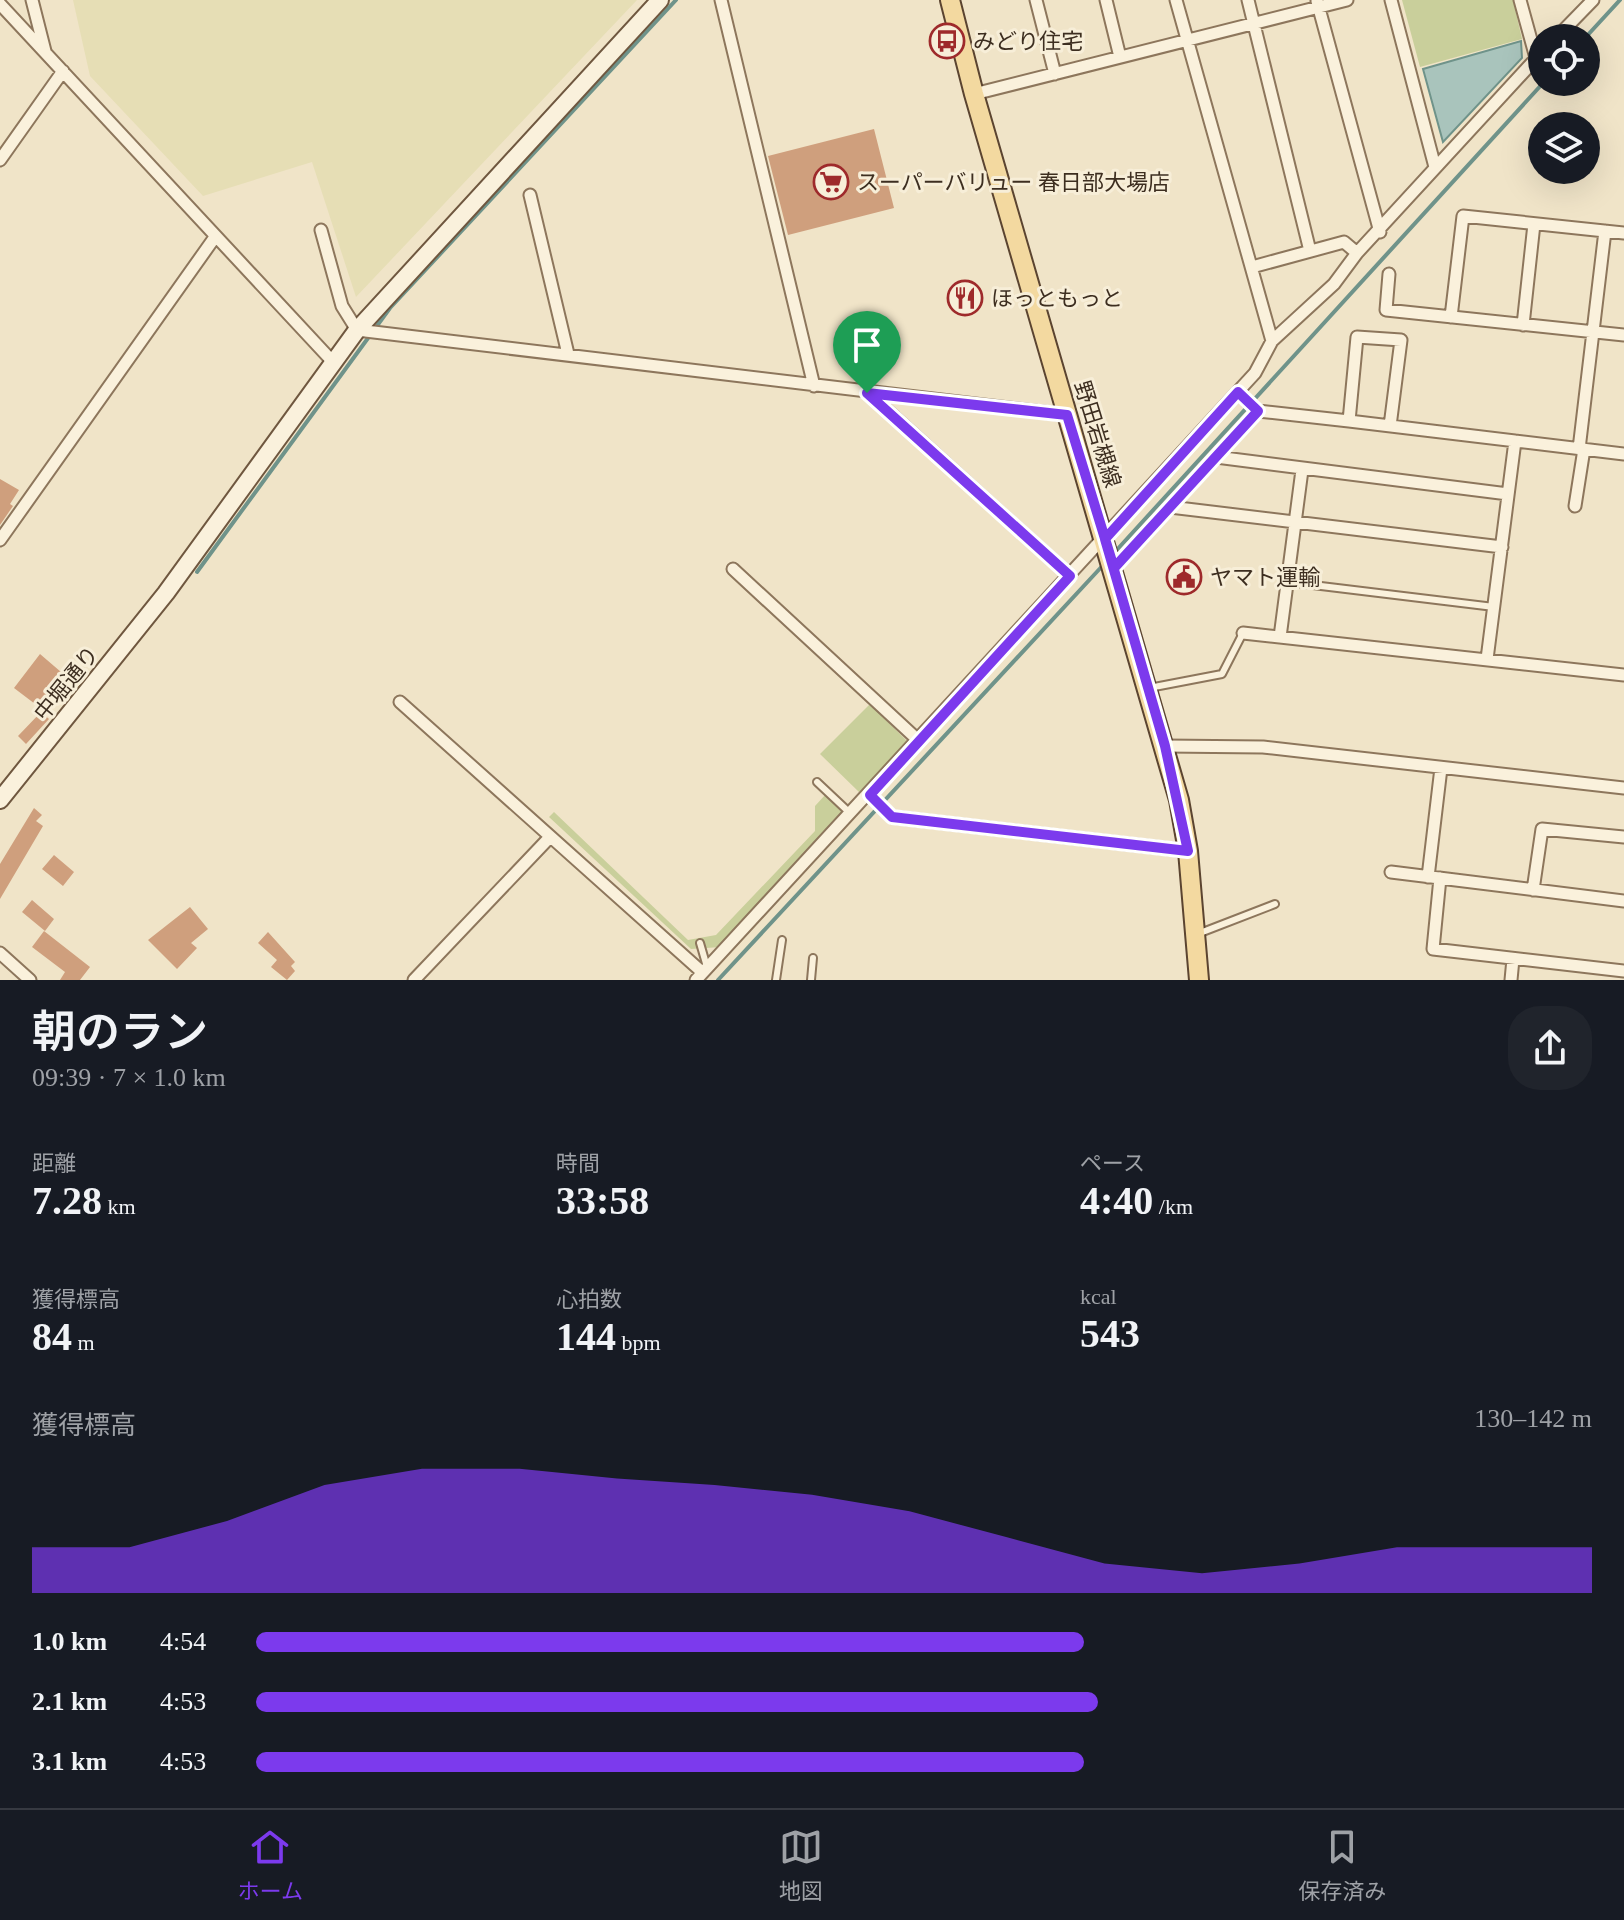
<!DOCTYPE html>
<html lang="ja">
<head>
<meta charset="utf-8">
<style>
  :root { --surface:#171b24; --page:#20242c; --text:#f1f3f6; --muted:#9ea1a6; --line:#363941; --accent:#7c3aed }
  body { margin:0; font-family:"Times New Roman","Noto Sans JP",serif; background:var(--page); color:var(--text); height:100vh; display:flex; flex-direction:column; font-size:30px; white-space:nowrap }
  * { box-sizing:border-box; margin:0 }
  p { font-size:26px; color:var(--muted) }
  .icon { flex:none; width:44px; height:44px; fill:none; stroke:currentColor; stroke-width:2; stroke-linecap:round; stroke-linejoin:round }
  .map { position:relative; height:980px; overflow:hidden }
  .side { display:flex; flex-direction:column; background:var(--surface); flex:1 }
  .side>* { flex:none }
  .controls { position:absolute; left:1528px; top:24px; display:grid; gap:16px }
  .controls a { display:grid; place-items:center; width:72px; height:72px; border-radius:50%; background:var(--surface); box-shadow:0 8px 32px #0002; font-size:40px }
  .pin { position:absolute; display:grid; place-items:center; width:68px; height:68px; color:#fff; margin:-82px -34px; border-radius:50% 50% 50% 0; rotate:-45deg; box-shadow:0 0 8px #0007 }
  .pin .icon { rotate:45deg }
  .round { display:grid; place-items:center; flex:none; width:84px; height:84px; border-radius:32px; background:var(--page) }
  .summary { display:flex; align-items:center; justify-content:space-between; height:136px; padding:0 32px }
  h1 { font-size:44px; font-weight:600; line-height:60px }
  .metrics { display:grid; grid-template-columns:repeat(3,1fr); gap:12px; height:136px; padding:8px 32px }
  .metrics div { display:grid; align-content:center }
  .metrics b { font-size:40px; font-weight:600 }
  .metrics small { font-size:22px; font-weight:400 }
  .metrics p { font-size:22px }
  .chart { height:224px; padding:16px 32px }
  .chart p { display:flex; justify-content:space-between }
  .chart svg { width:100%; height:144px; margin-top:8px; fill:var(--accent); opacity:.7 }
  ul { padding:0 32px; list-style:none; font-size:26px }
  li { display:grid; grid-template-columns:128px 96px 1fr; align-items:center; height:60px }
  li i { height:20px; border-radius:10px; background:var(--accent) }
  .tab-bar { display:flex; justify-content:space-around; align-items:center; height:112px; border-top:2px solid var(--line); background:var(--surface); font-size:22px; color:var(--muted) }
  .tab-bar a { display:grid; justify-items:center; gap:4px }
  .tab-bar .selected { color:var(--accent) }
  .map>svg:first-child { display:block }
  .farmland { fill:#e6deb5 }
  .green { fill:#c9cf9b }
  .water { fill:#a9c4bc; stroke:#6f938a; stroke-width:2 }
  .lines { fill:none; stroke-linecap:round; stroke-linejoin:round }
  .stream { stroke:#6f938a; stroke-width:4 }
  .building { fill:#cf9f7d }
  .lane-casing { stroke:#8d765c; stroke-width:10 }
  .street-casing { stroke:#8d765c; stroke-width:15 }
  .secondary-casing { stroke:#6f573f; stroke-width:20 }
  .primary-casing { stroke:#5b4430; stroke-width:22 }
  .lane { stroke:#faf1dc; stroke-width:6 }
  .street { stroke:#faf1dc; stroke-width:11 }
  .secondary { stroke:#faf1dc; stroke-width:16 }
  .primary { stroke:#f3d9a0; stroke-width:18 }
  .route-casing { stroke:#fff; stroke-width:16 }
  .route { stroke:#7c3aed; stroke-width:10 }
  .labels { text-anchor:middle; stroke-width:6; stroke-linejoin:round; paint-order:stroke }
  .poi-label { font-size:22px; fill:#3d2e20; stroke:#f7eed8; text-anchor:start }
  .street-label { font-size:22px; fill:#3d2e20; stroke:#f7eed8 }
</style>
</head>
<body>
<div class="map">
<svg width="1624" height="980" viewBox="0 0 1624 980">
  <rect width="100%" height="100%" fill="#f0e4c8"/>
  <path class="farmland" d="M73,0H637L356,297L312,162L203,196L90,76Z"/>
  <path class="green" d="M1402,0H1513L1522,39L1420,67Z
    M870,704L908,742L859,792L820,754Z
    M826,794L846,814L721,947L691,949L549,817L554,812L688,940L716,935L815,831V806Z"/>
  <path class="water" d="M1521,41L1522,58L1443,142L1423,69Z"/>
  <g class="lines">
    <path class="stream" d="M1585,38L1620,0
      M1114,553L1544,82
      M197,572L390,308L676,0
      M718,980L1106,562"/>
  </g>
  <path class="building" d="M874,129L894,208L788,235L768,156Z
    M0,479L19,490L10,504L13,506L0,525Z
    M40,654L68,678L43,710L14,688Z
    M41,712L49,719L26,744L18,736Z
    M34,808L42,815L36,821L43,826L0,899V864Z
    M54,855L74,872L63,886L42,869Z
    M32,900L54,919L45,931L22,912Z
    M190,907L208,929L191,943L197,948L177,969L148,940Z
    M44,931L90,967L80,980H60L65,972L32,947Z
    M268,932L295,962L291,966L295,971L287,980L271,967L277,960L258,943Z"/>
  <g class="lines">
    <g class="lane-casing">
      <path id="lane" d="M1288,582L1494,607
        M1149,688L1222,674L1243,633
        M817,782L851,814
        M1200,933L1275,904
        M700,943L707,967
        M776,980L782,940
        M811,980L813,958"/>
    </g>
    <g class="street-casing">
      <path id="street" d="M32,0L45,51
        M721,0L814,386
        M1036,0L1055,74
        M1106,0L1120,57
        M1176,0L1272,341
        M1248,0L1310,251
        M1391,0L1435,167
        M1520,0L1536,58
        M1317,1L1380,232
        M0,4L333,362
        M1556,38L1593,0
        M974,94L1347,0
        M0,160L63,71
        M530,195L568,354
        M321,230L342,306L357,330L1067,415
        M1252,267L1344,242L1357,253
        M1389,274L1386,310L1624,335
        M1451,317L1463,216L1624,233
        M1523,325L1534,224
        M1238,392L1258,411L1349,421
        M868,393L1070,576
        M1390,426L1401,340L1357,337L1349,421L1624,454
        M1579,449L1605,231
        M1216,457L1508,494
        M1575,506L1584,449
        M1170,507L1502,547
        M0,540L215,237
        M1114,568L1258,411
        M733,569L919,741
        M1243,633L1624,675
        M1280,637L1302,470
        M1487,659L1515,441
        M400,702L702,972
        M1165,746L1263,747L1624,788
        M870,795L892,817L1188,851
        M1391,872L1624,901
        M1428,877L1441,768
        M1440,878L1433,949L1624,971
        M1533,890L1542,829L1624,837
        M0,953L30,980
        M414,980L550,837
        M696,980L1255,373L1272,341L1334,284L1357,253L1542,52
        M1511,980L1513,959"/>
    </g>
    <g class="secondary-casing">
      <path id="secondary" d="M0,800L166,593L357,330L660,0"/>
    </g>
    <g class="primary-casing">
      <path id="primary" d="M950,0L974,94L1179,800L1188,851L1199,980"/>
    </g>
    <use href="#lane" class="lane"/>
    <use href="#street" class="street"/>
    <use href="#secondary" class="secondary"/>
    <use href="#primary" class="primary"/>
  </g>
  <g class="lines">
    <g class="route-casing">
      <path id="route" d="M867,393L1070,576L870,795L892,817L1188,851L1165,746L1105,539L1238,392L1258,411L1114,568L1067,415L867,393"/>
    </g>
    <use href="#route" class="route"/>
  </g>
  <defs>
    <g id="bus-ring" transform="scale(1.8)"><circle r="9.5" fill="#f7eed8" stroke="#9e2a2b" stroke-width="1.5"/><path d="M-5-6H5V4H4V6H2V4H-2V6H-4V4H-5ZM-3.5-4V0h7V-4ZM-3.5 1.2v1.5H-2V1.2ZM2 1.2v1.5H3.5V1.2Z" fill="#9e2a2b"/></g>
    <g id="supermarket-ring" transform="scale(1.8)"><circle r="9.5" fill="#f7eed8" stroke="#9e2a2b" stroke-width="1.5"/><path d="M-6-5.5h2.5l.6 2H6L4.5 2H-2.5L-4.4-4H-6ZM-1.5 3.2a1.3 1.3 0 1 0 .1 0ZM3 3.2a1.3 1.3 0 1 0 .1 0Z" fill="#9e2a2b"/></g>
    <g id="restaurant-ring" transform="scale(1.8)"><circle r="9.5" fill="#f7eed8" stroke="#9e2a2b" stroke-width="1.5"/><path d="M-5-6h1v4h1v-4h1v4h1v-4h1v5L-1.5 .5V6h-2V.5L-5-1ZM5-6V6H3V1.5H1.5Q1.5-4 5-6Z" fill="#9e2a2b"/></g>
    <g id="civic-ring" transform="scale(1.8)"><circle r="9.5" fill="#f7eed8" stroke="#9e2a2b" stroke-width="1.5"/><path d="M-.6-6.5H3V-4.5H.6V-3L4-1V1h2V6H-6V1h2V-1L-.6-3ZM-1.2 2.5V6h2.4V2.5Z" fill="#9e2a2b"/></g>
  </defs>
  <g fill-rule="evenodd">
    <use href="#bus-ring" x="947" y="41"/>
    <use href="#supermarket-ring" x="831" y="182"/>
    <use href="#restaurant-ring" x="965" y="298"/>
    <use href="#civic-ring" x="1184" y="577"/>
  </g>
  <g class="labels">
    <g class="poi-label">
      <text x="973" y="49">みどり住宅</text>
      <text x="857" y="190">スーパーバリュー 春日部大場店</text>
      <text x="991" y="306">ほっともっと</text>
      <text x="1210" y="585">ヤマト運輸</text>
    </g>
    <g class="street-label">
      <text transform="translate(1098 434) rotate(73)" y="8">野田岩槻線</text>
      <text transform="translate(66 683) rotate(-51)" y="8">中堀通り</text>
    </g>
  </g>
</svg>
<div class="controls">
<a><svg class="icon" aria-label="locate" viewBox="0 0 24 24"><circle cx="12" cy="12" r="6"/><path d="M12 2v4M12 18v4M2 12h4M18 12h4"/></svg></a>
<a><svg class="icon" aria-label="layers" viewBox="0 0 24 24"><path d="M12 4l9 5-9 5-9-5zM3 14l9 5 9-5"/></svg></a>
</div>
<div class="pin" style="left:867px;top:393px;background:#1e9e55"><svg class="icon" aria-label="arrive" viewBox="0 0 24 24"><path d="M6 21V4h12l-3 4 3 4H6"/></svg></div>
</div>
<section class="side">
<div class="summary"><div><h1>朝のラン</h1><p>09:39 · 7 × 1.0 km</p></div><a class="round"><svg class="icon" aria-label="share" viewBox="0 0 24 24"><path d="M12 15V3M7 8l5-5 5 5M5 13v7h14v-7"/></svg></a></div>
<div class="metrics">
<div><p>距離</p><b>7.28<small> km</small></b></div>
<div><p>時間</p><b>33:58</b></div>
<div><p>ペース</p><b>4:40<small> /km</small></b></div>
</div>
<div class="metrics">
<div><p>獲得標高</p><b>84<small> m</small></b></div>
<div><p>心拍数</p><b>144<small> bpm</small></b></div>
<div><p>kcal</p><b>543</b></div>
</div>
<div class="chart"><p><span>獲得標高</span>130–142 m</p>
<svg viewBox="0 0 160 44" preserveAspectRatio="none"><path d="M0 44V30L10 30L20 22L30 11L40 6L50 6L60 9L70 11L80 14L90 19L100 27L110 35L120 38L130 35L140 30L150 30L160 30V44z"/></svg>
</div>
<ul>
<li><b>1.0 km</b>4:54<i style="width:62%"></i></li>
<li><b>2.1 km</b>4:53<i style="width:63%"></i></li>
<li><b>3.1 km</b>4:53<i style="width:62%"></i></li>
</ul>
</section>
<nav class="tab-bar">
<a class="selected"><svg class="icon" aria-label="home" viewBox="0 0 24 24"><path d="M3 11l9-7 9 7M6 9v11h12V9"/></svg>ホーム</a>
<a><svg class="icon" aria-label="map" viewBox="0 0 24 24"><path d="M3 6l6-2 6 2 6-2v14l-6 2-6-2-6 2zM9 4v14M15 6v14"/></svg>地図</a>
<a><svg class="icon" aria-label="saved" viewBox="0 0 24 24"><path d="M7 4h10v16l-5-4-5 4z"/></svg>保存済み</a>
</nav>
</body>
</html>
